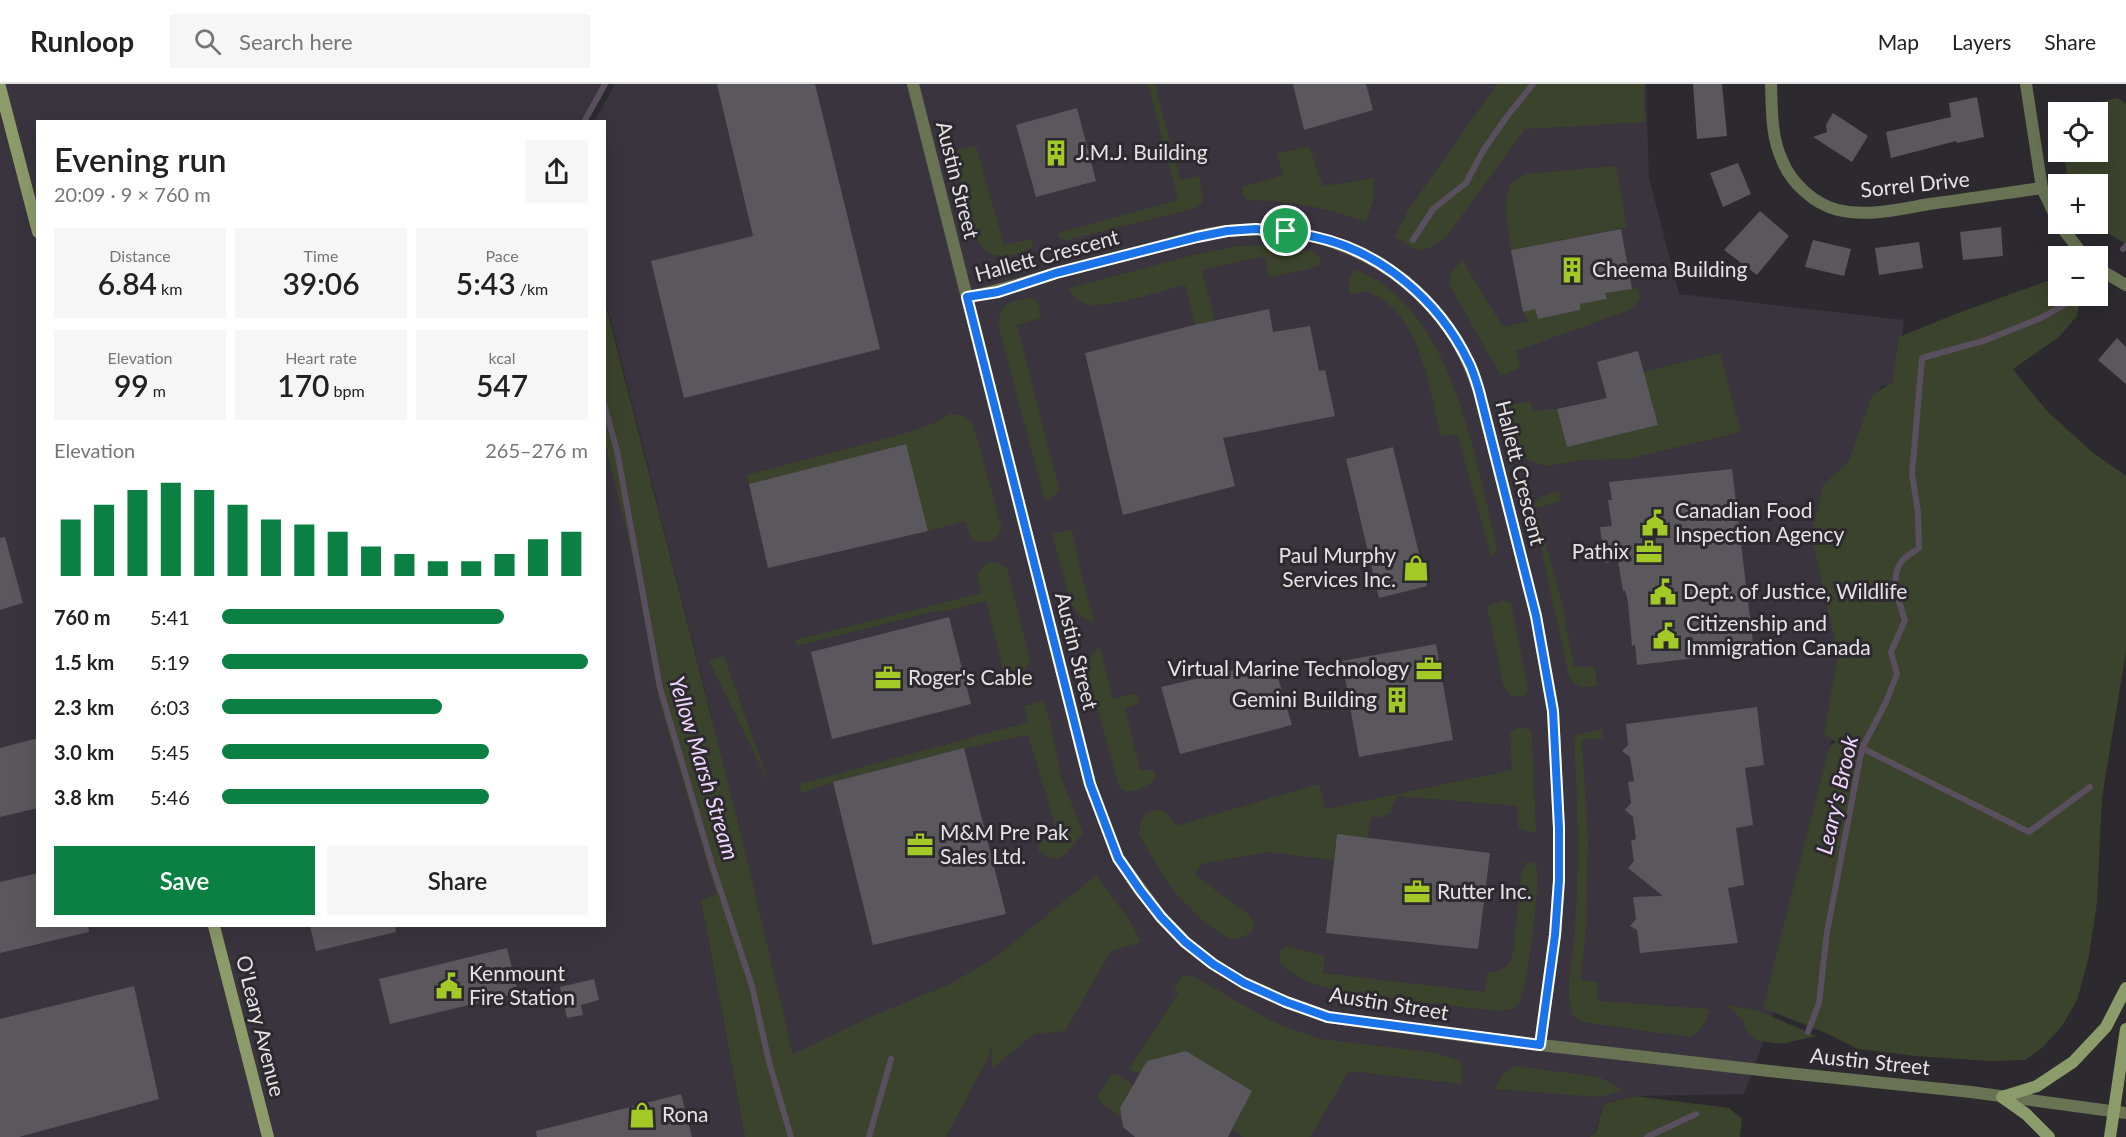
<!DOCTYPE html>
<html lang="en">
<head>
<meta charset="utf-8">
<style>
  :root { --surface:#fff; --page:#f6f6f6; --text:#222; --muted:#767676; --line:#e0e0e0; --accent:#0b8043 }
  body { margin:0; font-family:Lato,sans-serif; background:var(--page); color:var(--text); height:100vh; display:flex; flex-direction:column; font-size:22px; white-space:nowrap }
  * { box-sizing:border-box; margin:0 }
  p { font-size:20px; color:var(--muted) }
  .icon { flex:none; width:33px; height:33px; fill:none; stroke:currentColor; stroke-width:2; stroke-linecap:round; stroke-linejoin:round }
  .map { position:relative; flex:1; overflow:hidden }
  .side { position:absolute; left:36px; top:36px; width:570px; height:807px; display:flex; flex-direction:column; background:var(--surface); border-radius:0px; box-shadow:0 6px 24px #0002 }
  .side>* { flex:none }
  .controls { position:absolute; left:2048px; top:18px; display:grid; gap:12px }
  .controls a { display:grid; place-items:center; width:60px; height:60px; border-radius:0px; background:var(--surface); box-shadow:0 6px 24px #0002; font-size:30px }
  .pin { position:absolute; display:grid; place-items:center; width:51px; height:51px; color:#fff; margin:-26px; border:3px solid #fff; border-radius:50%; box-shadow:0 2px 6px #0007 }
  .round { display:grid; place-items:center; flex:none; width:63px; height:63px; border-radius:0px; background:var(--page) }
  .head { display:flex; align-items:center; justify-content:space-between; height:102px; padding:0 18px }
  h1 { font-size:33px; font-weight:600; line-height:45px }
  .stats { display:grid; grid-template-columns:repeat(3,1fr); gap:9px; height:102px; padding:6px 18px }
  .stats div { display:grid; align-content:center; border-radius:0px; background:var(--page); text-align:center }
  .stats b { font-size:30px; font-weight:600 }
  .stats small { font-size:16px; font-weight:400 }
  .stats p { font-size:16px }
  .chart { height:168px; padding:12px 18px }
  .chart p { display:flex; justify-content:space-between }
  .chart svg { width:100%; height:108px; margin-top:6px; stroke:var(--accent); stroke-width:6 }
  .button { display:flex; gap:12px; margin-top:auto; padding:12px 18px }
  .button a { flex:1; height:69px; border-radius:0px; background:var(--accent); color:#fff; font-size:24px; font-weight:600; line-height:69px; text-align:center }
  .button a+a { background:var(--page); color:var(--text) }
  ul { padding:0 18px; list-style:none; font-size:20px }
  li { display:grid; grid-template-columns:96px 72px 1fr; align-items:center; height:45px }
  li i { height:15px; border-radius:8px; background:var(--accent) }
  header { display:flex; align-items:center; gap:36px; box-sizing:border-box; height:84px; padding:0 30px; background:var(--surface); border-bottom:2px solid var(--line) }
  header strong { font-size:28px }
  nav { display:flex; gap:33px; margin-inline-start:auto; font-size:21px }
  .search { width:420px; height:54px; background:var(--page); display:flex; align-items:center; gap:15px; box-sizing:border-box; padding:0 21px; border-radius:0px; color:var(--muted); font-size:22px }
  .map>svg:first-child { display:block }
  .built { fill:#39343d }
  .green { fill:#3c432c }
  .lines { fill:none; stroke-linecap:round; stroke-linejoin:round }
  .stream { stroke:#594f5f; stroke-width:6 }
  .building { fill:#5b585d }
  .street { stroke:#697354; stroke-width:12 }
  .secondary { stroke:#8b9b69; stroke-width:12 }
  .route-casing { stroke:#fff; stroke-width:12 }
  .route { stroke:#1a73e8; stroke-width:8 }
  .labels { text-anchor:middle; stroke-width:6; stroke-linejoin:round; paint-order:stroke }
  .poi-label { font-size:21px; fill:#e4e2e5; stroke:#2d2a2f; text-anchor:start }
  .street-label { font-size:21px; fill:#e4e2e5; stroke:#2d2a2f }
  .water-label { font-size:22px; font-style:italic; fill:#f1d7ff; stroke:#2d2a2f }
</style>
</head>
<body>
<header>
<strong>Runloop</strong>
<div class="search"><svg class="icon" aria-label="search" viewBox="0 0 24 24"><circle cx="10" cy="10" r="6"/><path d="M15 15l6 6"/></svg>Search here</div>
<nav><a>Map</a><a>Layers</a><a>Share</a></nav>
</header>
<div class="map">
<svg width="2126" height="1053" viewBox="0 0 2126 1053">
  <rect width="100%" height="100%" fill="#2d2a2f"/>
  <path class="built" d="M0,0H604L581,37L38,38V842H604L605,360L630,461L659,617L716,810L701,816L745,1053H0Z
    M615,0H1646L1649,94L1679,210L1904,236L1896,301L1881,302L1853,377L1845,566L1833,649L1772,935L1744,1010L1634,1012L1604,1020L1595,1048L1589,1053H941L793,971L740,745L605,214L604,38H594Z"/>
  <path class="green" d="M1148,0H1155L1180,96L1199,92L1203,117L1196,124L1185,127L1067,156L1060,155L1058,149L1178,116Z
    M1497,0H1644L1645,38L1525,45L1447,152L1432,163L1417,167L1395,153L1409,125Z
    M2118,14L2126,20V160L2111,151L2097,137V100H2071L2069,98L2063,68H2097V28H2058V35L2057,28Z
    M972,62L977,65L1004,161L1033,155L1032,163C1013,174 992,178 978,158L953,67Z
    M1309,62L1323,102L1374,94V114L1366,138C1325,123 1292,117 1247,116L1243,111L1242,103L1283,91L1277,70Z
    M1616,82L1627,143L1511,166L1505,120L1510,100L1526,90Z
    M1287,161L1312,167L1320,173V181L1305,186L1269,193L1264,172L1202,186L1215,236L1195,241L1185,201C1161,207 1107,225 1086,220C1077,218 1073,212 1069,204L1194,171L1238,162Z
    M1462,176L1503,243L1528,237L1523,228L1535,225L1538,235L1580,226V220L1607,214L1605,209L1638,204L1640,215L1630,226L1516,267L1520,283L1504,291L1499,289L1449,200L1451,189Z
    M1357,186C1454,226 1474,372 1497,462L1495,470L1491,472L1457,350L1441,352C1430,310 1424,257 1394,225C1387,218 1376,212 1367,207L1350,210C1347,199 1347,192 1357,186Z
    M2058,193V212H2080L2077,232L2059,253L2013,285L2046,326L2092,368L2126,392V567L2102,714L2097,818L2089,872L2077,916L2062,942L2042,964L2025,976L1989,977L1916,972L1858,965L1826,949L1763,924L1824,682L1830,662L1836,658L1824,650L1838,570L1811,451L1823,401L1849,377L1872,311L1892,299L1899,253L1953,231Z
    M604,214L740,745L793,970L868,934L950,900L996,873L1096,791L1128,834L1141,858L1111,867L1065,947L1035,950L992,984L991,961L989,972L946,1053H745L701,816L716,810L659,617L630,461L605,360Z
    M1027,214L1034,215L1038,220L1041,234L1017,241L1060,408L1045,417L998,241C1001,219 1007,219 1027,214Z
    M1720,269L1741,348L1627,375L1583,376L1548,382L1531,377L1519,370L1505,322L1530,317L1533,327L1557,325L1567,363L1658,341L1643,288Z
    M950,330L964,332L973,340L1002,444C996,459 987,459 972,456L965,437L928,447L905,360L749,400L747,391L903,350L935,339Z
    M1559,407L1561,417L1536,424L1562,519L1574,583H1595L1597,602L1581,603L1574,600L1569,592L1533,428V421L1539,414Z
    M1072,446L1082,494L1095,537C1083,537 1078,530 1071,520L1052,450Z
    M991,478L998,479L1007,484L1029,572C1031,584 1019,593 1008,592L1003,587L986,517L941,528L940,526L796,562L795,556L981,509L977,491L984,481Z
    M1504,516L1511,519L1528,605L1525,612H1511L1503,601L1487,522Z
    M1100,562L1113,615L1137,609L1139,620L1125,624L1140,686H1154L1156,693C1149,703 1139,706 1128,708L1120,704L1117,696L1087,585L1089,574Z
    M724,572L769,699L709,577Z
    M1043,617L1051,640L1061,692L1083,749C1071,764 1058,787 1038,766L1039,758L1058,752L1028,651C951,667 875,684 801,709L800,700L1028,638L1024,622Z
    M1519,643L1529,645L1532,650L1536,748L1523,747L1518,742V722L1397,712L1390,729L1381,733H1371L1368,754L1337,751L1333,776L1269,768L1201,780L1195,791L1247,829L1254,839L1253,846C1248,850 1243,854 1236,855C1219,856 1178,814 1168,799C1158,784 1149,767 1139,751L1140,740L1145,730C1162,722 1167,726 1175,742L1319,700L1326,725L1512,686L1510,648Z
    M1602,645L1603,654L1582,656L1588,756L1586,841L1581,896L1598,898L1597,917L1709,925C1707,939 1701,947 1689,953L1583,938L1572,931C1564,902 1574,874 1575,845C1579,782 1578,719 1574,656L1576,651Z
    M1533,778C1535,781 1537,784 1537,787C1540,803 1527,904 1520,917C1515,925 1508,926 1500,927C1469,924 1438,920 1407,916C1366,910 1311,910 1280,879V868L1286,862L1325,872L1323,889L1485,908L1487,889L1501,886L1511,878L1514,862L1521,791L1526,779Z
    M1182,891L1195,893L1273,938L1320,955L1436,969L1460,976L1463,988L1461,1000L1349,987L1310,1053H1244L1232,1046L1252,1007L1186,967L1140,990L1129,985L1178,909L1174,906Z
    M1726,921L1757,926L1816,952L1781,960L1756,956L1746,946L1743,936Z
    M1515,982L1599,993L1624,1006L1600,1013L1495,1005L1502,991Z
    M1116,990L1133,1001L1120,1024L1121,1033L1099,1017L1098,1012L1111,991Z
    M1634,1012L1729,1024L1742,1035L1740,1053H1589L1596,1048L1604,1020Z"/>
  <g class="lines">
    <path class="stream" d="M584,38L605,0
      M1413,156L1433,125L1466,99L1483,67L1505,35L1533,0
      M2123,165L2126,162
      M604,320L617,367L660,604L712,781L752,902L769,978L791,1053
      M1862,664L2029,748L2090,703
      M1808,948L1819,919L1827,848L1862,664L1886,618L1897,590L1891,568L1905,536C1899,518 1888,492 1903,476C1907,471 1914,468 1919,464L1918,428L1912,390L1922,274L1986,256L2041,234L2080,212
      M869,1053L891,975
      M1647,1053L1696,1030"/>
  </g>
  <path class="building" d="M717,0H815L880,265L684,314L651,177L753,152Z
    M1293,0H1366L1373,26L1304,46Z
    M1693,0H1722L1727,52L1697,55Z
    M1977,13L1984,53L1957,59L1956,57L1891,74L1886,48L1951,33L1949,19Z
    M1077,24L1096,97L1036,113L1016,41Z
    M1833,29L1868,52L1852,78L1813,53L1827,48L1826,41Z
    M1738,79L1751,110L1723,123L1710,89Z
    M1760,127L1789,152L1757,191L1724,166Z
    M2001,143L2003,172L1963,176L1960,148Z
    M1621,145L1632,205L1605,209L1607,215L1580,220V226L1538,235L1535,225L1523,228L1511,166Z
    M1813,156L1851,165L1844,192L1805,183Z
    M1919,158L1923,184L1879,191L1875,164Z
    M1269,225L1273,248L1310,242L1319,287L1325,286L1335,332L1223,354L1235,402L1123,431L1085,269L1194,241Z
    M2117,254L2126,263V300L2098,276Z
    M1638,267L1658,341L1567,363L1557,325L1607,314L1597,278Z
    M906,360L928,447L768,484L749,400Z
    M1393,363L1427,502L1379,514L1346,375Z
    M1732,385L1754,567L1637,581L1635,561L1632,562L1628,518L1625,506L1623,507L1618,477L1605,479L1600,443L1612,442L1608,416H1612L1609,398Z
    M5,453L23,519L0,526V454Z
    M949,533L971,620L832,655L811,568Z
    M1436,560L1453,656L1359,673L1342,577Z
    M1273,577L1292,641L1180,670L1161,603Z
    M1757,623L1764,681L1745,684L1753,741L1736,744L1744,801L1728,804L1738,859L1640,869L1637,846L1630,842L1636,835L1633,813L1663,812L1628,784L1634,777L1631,757L1636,755L1633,733L1625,726L1631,719L1628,698L1634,697L1630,673L1622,667L1628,661L1626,640Z
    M38,654V724L0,733V664Z
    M964,664L1006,830L873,861L833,698Z
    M1337,750L1490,769L1478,865L1326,849Z
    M38,789V842H88L89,848L0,869V798Z
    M310,842H395L396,848L316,867Z
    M507,864L518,909L390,940L379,895Z
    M594,895L599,916L581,921L583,931L567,934L560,903Z
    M134,902L159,1015L19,1053H0V935Z
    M1186,967L1252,1007L1228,1053H1135L1123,1043L1120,1024L1147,977Z
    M681,1010L692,1053H537L536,1047Z"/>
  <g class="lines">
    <path class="street" d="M913,0L1090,700L1118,774L1161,833L1185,858L1213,880L1244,899L1286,918L1328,933L1488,955L1769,987L1971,1008L2126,1029
      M1771,0C1772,26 1771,52 1782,76C1791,99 1814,120 1838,126C1868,133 1900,125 1929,120C1967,115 2005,109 2042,104
      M2026,0L2042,104L2058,138
      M2059,140L2084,172
      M2097,184L2126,201
      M967,213C996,208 1018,200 1046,192C1084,181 1123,172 1161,162C1183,156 1205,149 1228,147C1314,137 1400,175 1450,246C1463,265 1472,286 1479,307L1536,532L1553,627L1559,744V796L1555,851L1540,961"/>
    <path class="secondary" d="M0,3L38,148
      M214,842L268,1053
      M2002,1013L2037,1002L2073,978L2106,943L2126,904
      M2002,1013L2026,1030L2049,1053
      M2110,1053L2126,945"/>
  </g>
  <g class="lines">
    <g class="route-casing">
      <path id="route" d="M1256,145C1276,147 1295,148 1315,153C1381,167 1439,217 1468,277C1473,286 1476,297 1479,307L1536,532L1553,627L1559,744V796L1555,851L1540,961L1328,933L1286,918L1244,899L1213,880L1185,858L1161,833L1140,806L1118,774L1090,700L967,213L998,208L1056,189L1197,153L1227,147Z"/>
    </g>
    <use href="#route" class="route"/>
  </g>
  <defs>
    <g id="building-bare" transform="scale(2.07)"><path d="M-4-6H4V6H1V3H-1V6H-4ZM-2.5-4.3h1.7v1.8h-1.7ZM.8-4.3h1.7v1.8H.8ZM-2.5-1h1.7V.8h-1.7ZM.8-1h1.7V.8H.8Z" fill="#a3c926" stroke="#2d2a2f" stroke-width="2.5" paint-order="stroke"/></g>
    <g id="civic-bare" transform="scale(2.07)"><path d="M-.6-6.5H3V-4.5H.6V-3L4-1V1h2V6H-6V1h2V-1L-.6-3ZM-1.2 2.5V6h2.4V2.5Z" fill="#a3c926" stroke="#2d2a2f" stroke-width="2.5" paint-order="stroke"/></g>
    <g id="office-bare" transform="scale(2.07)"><path d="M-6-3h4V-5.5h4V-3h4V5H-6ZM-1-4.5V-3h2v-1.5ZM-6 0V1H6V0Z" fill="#a3c926" stroke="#2d2a2f" stroke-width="2.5" paint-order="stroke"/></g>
    <g id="shop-bare" transform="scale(2.07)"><path d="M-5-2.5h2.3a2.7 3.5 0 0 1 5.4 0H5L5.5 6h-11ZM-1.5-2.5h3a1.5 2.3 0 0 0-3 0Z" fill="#a3c926" stroke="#2d2a2f" stroke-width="2.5" paint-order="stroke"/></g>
  </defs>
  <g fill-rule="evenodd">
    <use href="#building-bare" x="1056" y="69"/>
    <use href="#building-bare" x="1572" y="186"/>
    <use href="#civic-bare" x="1655" y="439"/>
    <use href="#office-bare" x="1649" y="468"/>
    <use href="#shop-bare" x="1416" y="484"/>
    <use href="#civic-bare" x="1663" y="508"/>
    <use href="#civic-bare" x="1666" y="552"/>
    <use href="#office-bare" x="1429" y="585"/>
    <use href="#office-bare" x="888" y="594"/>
    <use href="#building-bare" x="1397" y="616"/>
    <use href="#office-bare" x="920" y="761"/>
    <use href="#office-bare" x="1417" y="808"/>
    <use href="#civic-bare" x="449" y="902"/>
    <use href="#shop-bare" x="642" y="1031"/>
  </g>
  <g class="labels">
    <g class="poi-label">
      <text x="1076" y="76">J.M.J. Building</text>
      <text x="1592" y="193">Cheema Building</text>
      <text x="1675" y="434">Canadian Food<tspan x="1675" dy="24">Inspection Agency</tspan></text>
      <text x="1629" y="475" text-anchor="end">Pathix</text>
      <text x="1396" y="479" text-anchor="end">Paul Murphy<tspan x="1396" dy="24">Services Inc.</tspan></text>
      <text x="1683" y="515">Dept. of Justice, Wildlife</text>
      <text x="1686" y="547">Citizenship and<tspan x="1686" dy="24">Immigration Canada</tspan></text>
      <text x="1409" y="592" text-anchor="end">Virtual Marine Technology</text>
      <text x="908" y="601">Roger's Cable</text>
      <text x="1377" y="623" text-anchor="end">Gemini Building</text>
      <text x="940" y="756">M&amp;M Pre Pak<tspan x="940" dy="24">Sales Ltd.</tspan></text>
      <text x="1437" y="815">Rutter Inc.</text>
      <text x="469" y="897">Kenmount<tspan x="469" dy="24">Fire Station</tspan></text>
      <text x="662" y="1038">Rona</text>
    </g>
    <g class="street-label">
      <text transform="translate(957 96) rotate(76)" y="7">Austin Street</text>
      <text transform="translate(1915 101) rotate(-6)" y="7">Sorrel Drive</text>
      <text transform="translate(1047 172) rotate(-15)" y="7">Hallett Crescent</text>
      <text transform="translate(1520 389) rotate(76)" y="7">Hallett Crescent</text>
      <text transform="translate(1076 567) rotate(76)" y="7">Austin Street</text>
      <text transform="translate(1389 920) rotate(9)" y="7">Austin Street</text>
      <text transform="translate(260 942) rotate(76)" y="7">O'Leary Avenue</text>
      <text transform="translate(1870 978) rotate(6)" y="7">Austin Street</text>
    </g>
    <g class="water-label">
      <text transform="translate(704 684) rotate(73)" y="8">Yellow Marsh Stream</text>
      <text transform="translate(1837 711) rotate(-77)" y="8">Leary's Brook</text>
    </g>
  </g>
</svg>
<div class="controls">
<a><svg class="icon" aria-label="locate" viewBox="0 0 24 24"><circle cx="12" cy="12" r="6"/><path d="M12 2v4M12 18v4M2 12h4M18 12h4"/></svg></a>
<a>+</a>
<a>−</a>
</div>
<div class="pin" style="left:1286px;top:147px;background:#1e9e55"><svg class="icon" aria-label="arrive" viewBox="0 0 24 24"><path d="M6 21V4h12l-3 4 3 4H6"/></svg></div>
<section class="side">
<div class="head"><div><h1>Evening run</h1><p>20:09 · 9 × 760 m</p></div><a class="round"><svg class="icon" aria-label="share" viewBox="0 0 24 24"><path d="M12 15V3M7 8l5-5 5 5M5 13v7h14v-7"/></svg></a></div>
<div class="stats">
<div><p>Distance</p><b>6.84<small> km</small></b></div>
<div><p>Time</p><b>39:06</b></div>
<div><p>Pace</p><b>5:43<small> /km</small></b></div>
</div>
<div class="stats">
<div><p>Elevation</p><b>99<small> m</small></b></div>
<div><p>Heart rate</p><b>170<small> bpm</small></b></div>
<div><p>kcal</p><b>547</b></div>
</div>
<div class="chart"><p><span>Elevation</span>265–276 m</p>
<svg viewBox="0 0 160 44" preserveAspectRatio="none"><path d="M5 44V21M15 44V15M25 44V9M35 44V6M45 44V9M55 44V15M65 44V21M75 44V23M85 44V26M95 44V32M105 44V35M115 44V38M125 44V38M135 44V35M145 44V29M155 44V26"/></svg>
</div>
<ul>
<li><b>760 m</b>5:41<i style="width:77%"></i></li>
<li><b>1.5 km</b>5:19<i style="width:100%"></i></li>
<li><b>2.3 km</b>6:03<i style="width:60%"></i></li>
<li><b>3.0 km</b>5:45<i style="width:73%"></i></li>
<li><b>3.8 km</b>5:46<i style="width:73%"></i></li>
</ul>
<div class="button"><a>Save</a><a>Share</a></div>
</section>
</div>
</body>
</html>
